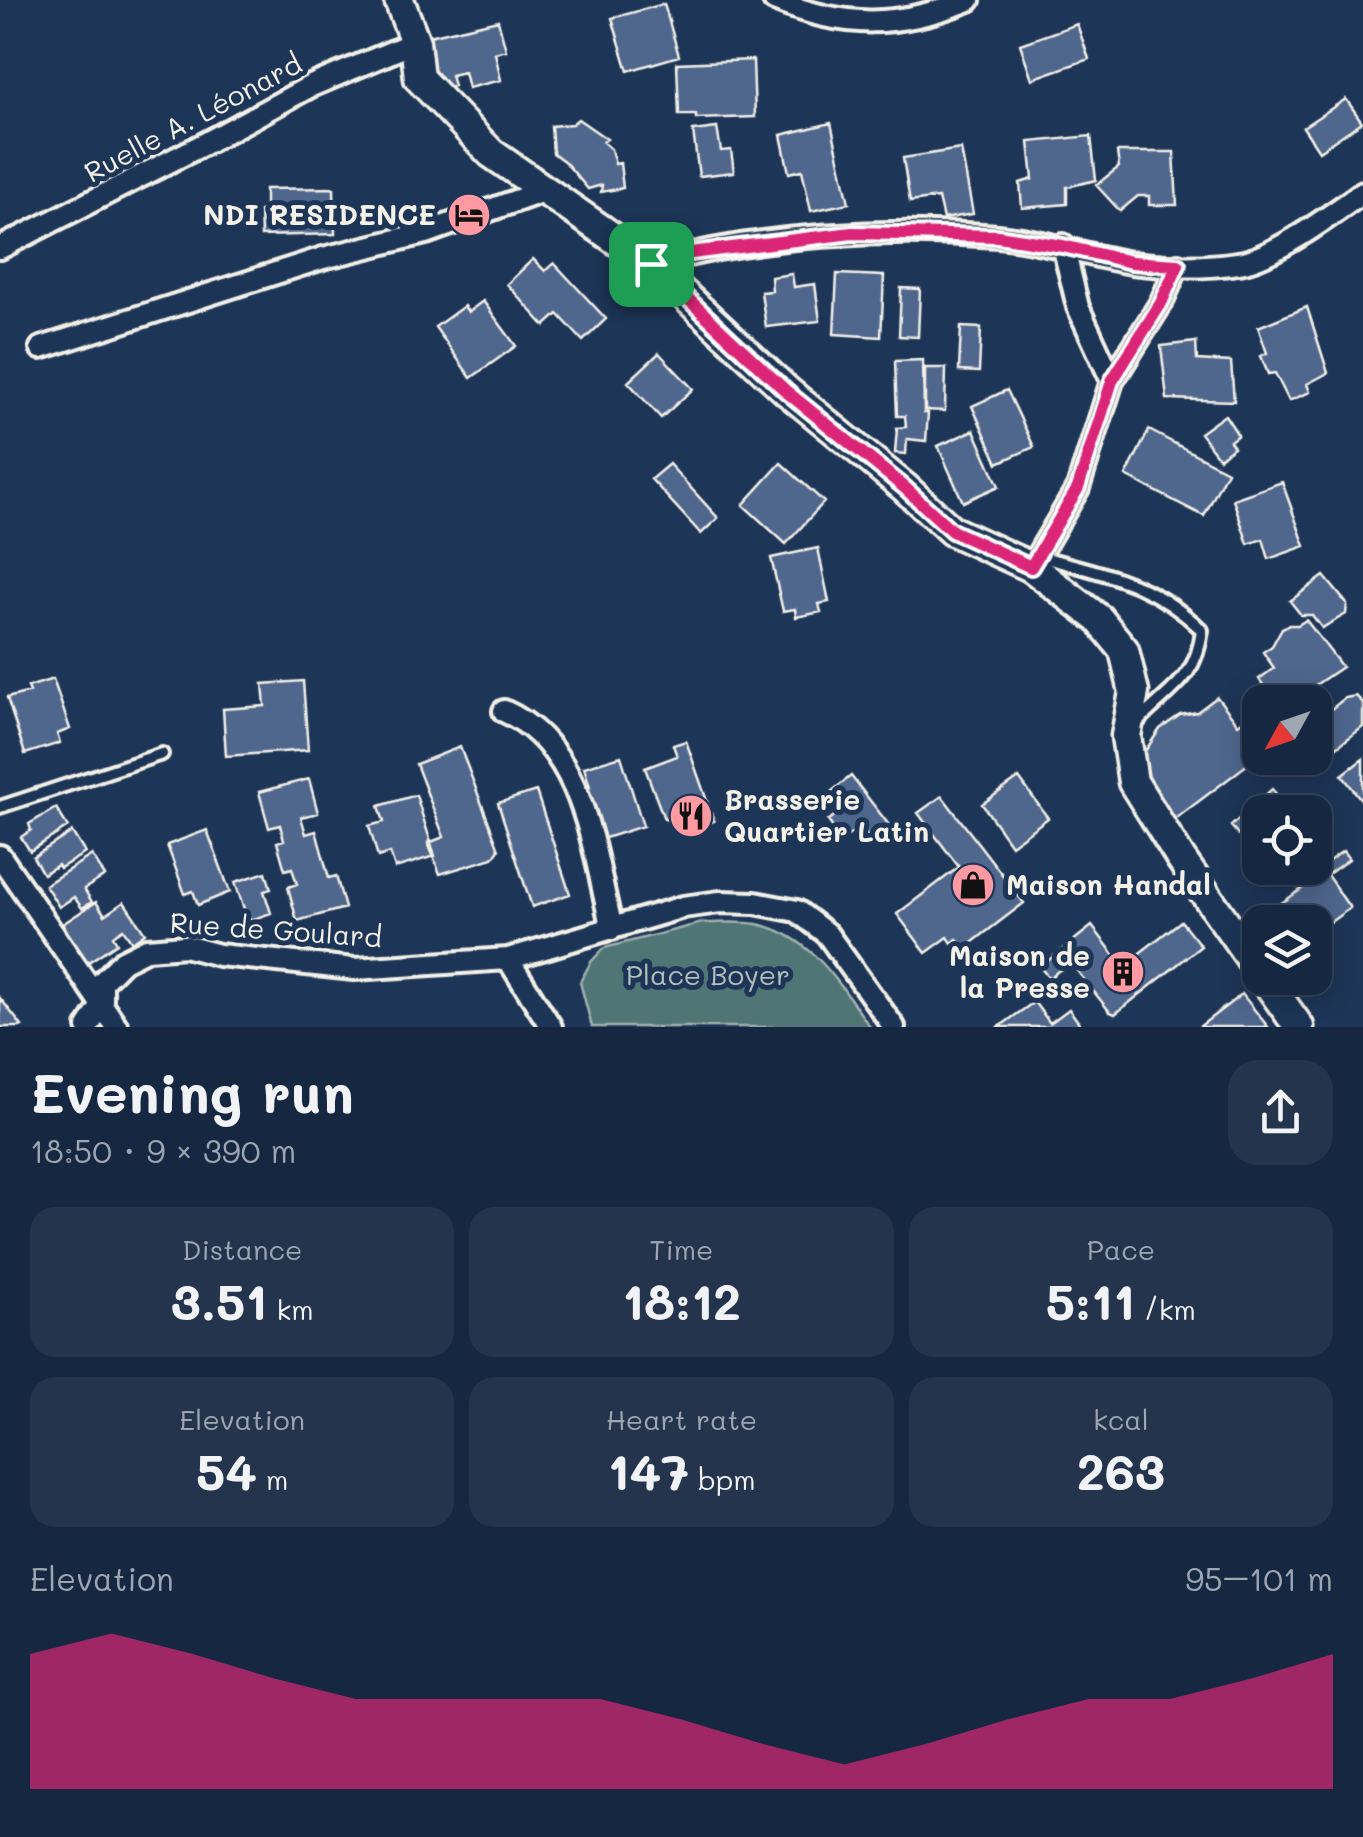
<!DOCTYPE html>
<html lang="en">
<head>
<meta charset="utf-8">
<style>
  :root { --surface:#162841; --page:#23344c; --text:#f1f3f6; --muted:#9ea6b1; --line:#35445a; --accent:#db2777 }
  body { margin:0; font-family:Mali,sans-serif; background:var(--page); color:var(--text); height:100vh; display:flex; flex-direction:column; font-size:38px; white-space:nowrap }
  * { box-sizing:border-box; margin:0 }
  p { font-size:32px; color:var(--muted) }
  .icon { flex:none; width:55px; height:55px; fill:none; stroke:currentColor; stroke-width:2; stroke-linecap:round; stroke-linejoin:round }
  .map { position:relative; height:1027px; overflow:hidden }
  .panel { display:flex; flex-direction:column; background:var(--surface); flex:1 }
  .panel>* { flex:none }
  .needle { width:65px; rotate:230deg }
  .buttons { position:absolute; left:1242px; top:685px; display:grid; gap:20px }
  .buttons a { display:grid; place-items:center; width:90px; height:90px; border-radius:20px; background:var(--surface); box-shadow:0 5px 25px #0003,0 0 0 2px var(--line); font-size:50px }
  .pin { position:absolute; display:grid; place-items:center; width:85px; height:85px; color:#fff; margin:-42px; border-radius:20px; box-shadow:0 5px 15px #0006 }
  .round { display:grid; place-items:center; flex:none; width:105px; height:105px; border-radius:30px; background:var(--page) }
  .summary { display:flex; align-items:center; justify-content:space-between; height:170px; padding:0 30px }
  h1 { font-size:55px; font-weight:700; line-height:75px }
  .figures { display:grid; grid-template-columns:repeat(3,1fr); gap:15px; height:170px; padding:10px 30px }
  .figures div { display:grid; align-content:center; border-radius:25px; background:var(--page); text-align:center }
  .figures b { font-size:50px; font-weight:700 }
  .figures small { font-size:28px; font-weight:400 }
  .figures p { font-size:28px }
  .chart { height:280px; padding:20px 30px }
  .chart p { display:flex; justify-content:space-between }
  .chart svg { width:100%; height:180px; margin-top:10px; fill:var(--accent); opacity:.7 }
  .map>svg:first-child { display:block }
  .green { fill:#507475; stroke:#a2b2ae; stroke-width:2.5 }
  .building { fill:#50668d; stroke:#f4f1e8; stroke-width:2.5 }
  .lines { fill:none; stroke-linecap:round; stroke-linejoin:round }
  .service-casing { stroke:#f4f1e8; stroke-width:18 }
  .minor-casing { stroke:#f4f1e8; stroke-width:28 }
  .tertiary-casing { stroke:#f4f1e8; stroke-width:35 }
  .service { stroke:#1d3557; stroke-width:10 }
  .minor { stroke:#1d3557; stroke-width:20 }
  .tertiary { stroke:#1d3557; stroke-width:28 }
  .route-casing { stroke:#fff; stroke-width:20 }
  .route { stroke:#db2777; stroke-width:12 }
  .labels { text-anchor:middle; stroke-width:10; stroke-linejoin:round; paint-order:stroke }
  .street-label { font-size:28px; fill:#f4f1e8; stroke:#1d3557 }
  .poi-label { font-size:28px; font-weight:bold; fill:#f4f1e8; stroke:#1d3557; text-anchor:end }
  .park-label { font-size:28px; fill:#b2bfba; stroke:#1d3557 }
</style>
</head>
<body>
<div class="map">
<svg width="1363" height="1027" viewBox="0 0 1363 1027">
  <rect width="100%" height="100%" fill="#1d3557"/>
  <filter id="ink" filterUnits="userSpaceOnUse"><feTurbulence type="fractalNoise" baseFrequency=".01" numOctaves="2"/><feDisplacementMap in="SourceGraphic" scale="20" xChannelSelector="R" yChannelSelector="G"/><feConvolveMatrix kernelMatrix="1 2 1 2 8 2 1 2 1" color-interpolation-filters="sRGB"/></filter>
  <g filter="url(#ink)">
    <path class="green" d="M702,923C720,923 740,921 757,924C812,935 840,985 870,1027H592L580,982L591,962L604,948Z"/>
    <path class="building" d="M664,4L679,56L628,71L612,18Z
      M498,20L506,50L495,53L501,80L468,88L464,72L451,75L454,86L431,91L425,37Z
      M1077,24L1089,59L1032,79L1020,44Z
      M753,60L755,117L696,119V115H679L677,63Z
      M1346,99L1362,122L1319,151L1303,127Z
      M578,119L607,139L603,142L611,149L615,164L620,163L623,188L601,192L602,185L588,189L565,162L553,153L551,126L572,124Z
      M831,123L849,203L811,211L802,170L789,173L781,135Z
      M717,128L721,151L731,150L734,172L699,176L693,131Z
      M1091,136L1096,180L1067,187V204L1022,208L1020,183L1033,179L1029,142Z
      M961,149L973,214L943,219L938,198L910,202L903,158Z
      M1117,152H1174L1177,205H1149V196H1138L1120,211L1096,185L1119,167Z
      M334,188L335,234L261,236L260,211H265V189Z
      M533,259L545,271L554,263L606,319L583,341L558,314L545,326L507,284Z
      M792,274L794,287L815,284L820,321L766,327L761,292L772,291L771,277Z
      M837,274L884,276L881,337L834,334Z
      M901,288L920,289L918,337L899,336Z
      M483,301L516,346L471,378L435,327L464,306L468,312Z
      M1307,307L1328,373L1307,384L1310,392L1289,401L1275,373L1268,374L1261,356L1267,353L1258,327Z
      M961,327L981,328L979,372L959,371Z
      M1196,342L1197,360L1231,362L1234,401L1167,399L1161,346Z
      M659,353L693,389L661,418L628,382Z
      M923,360L924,413H928L926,441L907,439L906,454L895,453L897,428L906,427L905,416H897L895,361Z
      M925,368H946L945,411L925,410Z
      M1007,390L1034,447L998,463L972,406Z
      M1225,415L1238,435L1230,441L1234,447L1219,458L1200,433Z
      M974,430L999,486L963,502L938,446Z
      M1149,430L1227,471L1204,516L1126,476Z
      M781,463L824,502L786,544L743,505Z
      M669,464L718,518L701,534L651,479Z
      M1282,482L1305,546L1269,559L1263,539L1248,544L1233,499Z
      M818,548L829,602L819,604L821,612L796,617L795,609L783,611L771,558Z
      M1324,576L1347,604L1346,614L1322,628L1312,615H1301L1290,601Z
      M1306,620L1342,667L1293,700L1285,695L1275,702L1259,679L1274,668L1263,652L1272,646L1282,628L1289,625H1298Z
      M53,679L70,729L57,734L60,743L25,754L7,698L30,692L28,687Z
      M303,681L308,750L226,756L223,709L265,706L263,684Z
      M1356,696L1363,703V727L1333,750L1315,727V722L1345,698Z
      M1217,697L1238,724L1248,717L1260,733V744L1255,747L1260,755L1170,823L1142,787L1139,760L1160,729L1180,715L1197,712Z
      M686,741L714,821L679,833L674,821L664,819L645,768L677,756L673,745Z
      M460,747L499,849L493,858L440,874L428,843L444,837L416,764Z
      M621,756L643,826L599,840L584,789L590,787L584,767Z
      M1363,759V802L1342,775Z
      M851,776L889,825L870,840L860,827L842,840L828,821L838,813L829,801L836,795L832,791Z
      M1019,778L1048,818L1011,845L982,804Z
      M309,779L318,813L301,817L306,834L316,831L329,878L336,876L345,908L297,921L288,887L297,884L292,868L285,870L277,842L284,840L280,825L269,828L259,792Z
      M1272,789L1285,804L1275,812H1260V860L1231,826Z
      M536,791L570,894L532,907L498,803Z
      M416,795L435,856L395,868L390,853L378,857L369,826L384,822L379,806Z
      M942,796L1024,903L965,948L957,939L952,943L948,937L926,953L897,914L959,867L918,813Z
      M56,808L68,827L30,851L21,837L31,830L29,824Z
      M207,830L230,892L198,905L193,891L185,894L167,845Z
      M72,832L85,853L60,868L58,865L43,874L33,857Z
      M1343,851L1349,859L1327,875L1350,908L1315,933V922H1285L1274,908L1302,889L1298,883Z
      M92,855L105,876L84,889L92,902L82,908L74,897L59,907L45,885Z
      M266,872L271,889L264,891L271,913L248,921L235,882Z
      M96,902L105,915L124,902L145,933L132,942L123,929L113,936L117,943L87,963L61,925Z
      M1181,921L1201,946L1115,1014L1110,1012L1070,962L1049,978L1040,967L1092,926L1123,966Z
      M1242,994L1268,1027H1199Z
      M0,998L22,1026L20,1027H0Z
      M1034,1002L1050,1023L1069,1009L1082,1027H999Z"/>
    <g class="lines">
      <g class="service-casing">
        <path id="service" d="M1039,556C1104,574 1151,581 1202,630C1196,682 1168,689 1136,724
          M0,807L162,754"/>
      </g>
      <g class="minor-casing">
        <path id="minor" d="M774,0C845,29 898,28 969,0
          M1063,245L1078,307L1112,381
          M0,248L204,144L311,86L415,42
          M651,264C760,234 886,228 998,236C1044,240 1087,256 1132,263C1165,267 1205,268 1238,263C1272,259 1334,213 1363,192
          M41,348L323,258L426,233L546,190
          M1031,567L1078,488L1112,381L1161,303L1178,265
          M504,711C585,747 593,852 612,929
          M0,856L117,1027
          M508,959L551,1027
          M88,1027L102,1005V982L123,961L147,949L185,946L219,955L354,969L508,959L683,907L720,902L755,903L797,911L827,934L894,1027"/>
      </g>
      <g class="tertiary-casing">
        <path id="tertiary" d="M399,0L415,42L419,78L491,153L651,264L787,391L904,487L952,531L1031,567L1099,619L1124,650L1134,692L1126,736L1133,782L1181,859L1260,972
          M1264,978L1299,1027"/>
      </g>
      <use href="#service" class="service"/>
      <use href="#minor" class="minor"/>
      <use href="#tertiary" class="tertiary"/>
    </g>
  </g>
  <g class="lines" filter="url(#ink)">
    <g class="route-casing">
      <path id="route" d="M852,233L998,236L1063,246L1131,262L1178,265L1161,303L1112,381L1078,488L1031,567L952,531L904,487L787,392L651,264L691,253Z"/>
    </g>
    <use href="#route" class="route"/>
  </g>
  <defs>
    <g id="hotel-disc" transform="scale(2.25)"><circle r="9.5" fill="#ff9aa2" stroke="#1d3557"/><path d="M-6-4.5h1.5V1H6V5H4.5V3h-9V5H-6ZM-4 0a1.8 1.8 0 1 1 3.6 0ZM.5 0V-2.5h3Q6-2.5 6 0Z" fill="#111"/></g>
    <g id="restaurant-disc" transform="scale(2.25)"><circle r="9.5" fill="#ff9aa2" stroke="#1d3557"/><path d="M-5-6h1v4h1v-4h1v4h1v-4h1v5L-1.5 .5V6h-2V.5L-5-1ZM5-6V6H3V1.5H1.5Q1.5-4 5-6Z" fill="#111"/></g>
    <g id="shop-disc" transform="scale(2.25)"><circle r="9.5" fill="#ff9aa2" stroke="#1d3557"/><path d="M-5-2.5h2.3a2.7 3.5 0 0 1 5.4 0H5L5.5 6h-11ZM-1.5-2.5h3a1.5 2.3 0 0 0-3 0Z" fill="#111"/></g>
    <g id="building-disc" transform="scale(2.25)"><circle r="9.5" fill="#ff9aa2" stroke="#1d3557"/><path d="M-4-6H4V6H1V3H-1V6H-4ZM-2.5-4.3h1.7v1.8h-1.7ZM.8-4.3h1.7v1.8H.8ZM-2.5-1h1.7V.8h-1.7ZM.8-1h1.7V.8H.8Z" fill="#111"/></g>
  </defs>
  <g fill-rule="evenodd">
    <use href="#hotel-disc" x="469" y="215"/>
    <use href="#restaurant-disc" x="691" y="816"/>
    <use href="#shop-disc" x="973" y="885"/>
    <use href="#building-disc" x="1123" y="972"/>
  </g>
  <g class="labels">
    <g class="street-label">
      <text transform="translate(193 118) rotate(-28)" y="10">Ruelle A. Léonard</text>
      <text transform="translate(276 930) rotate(4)" y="10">Rue de Goulard</text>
    </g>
    <g class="poi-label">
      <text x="436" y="225">NDI RESIDENCE</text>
      <text x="724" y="810" text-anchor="start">Brasserie<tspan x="724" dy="32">Quartier Latin</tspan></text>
      <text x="1006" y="895" text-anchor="start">Maison Handal</text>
      <text x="1090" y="966">Maison de<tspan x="1090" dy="32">la Presse</tspan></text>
    </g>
    <g class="park-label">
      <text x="708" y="985">Place Boyer</text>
    </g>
  </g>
</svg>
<div class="buttons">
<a><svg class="needle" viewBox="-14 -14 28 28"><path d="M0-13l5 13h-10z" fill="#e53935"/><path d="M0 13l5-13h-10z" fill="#9ea6b1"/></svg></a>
<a><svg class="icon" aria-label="locate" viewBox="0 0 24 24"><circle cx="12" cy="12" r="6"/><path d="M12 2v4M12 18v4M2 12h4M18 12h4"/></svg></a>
<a><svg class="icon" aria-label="layers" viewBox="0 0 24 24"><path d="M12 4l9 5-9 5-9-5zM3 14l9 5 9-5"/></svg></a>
</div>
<div class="pin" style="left:651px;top:264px;background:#1e9e55"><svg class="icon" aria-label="arrive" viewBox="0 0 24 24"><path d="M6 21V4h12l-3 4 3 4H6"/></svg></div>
</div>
<section class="panel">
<div class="summary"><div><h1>Evening run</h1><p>18:50 · 9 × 390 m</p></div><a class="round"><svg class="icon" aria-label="share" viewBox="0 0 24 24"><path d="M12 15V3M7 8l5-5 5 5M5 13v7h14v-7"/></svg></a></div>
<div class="figures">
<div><p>Distance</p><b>3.51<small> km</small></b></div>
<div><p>Time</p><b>18:12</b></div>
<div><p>Pace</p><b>5:11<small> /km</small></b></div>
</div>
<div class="figures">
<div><p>Elevation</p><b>54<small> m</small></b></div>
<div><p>Heart rate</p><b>147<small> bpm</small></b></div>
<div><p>kcal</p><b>263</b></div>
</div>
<div class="chart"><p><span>Elevation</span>95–101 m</p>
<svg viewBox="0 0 160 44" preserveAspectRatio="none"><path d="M0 44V11L10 6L20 11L30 17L40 22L50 22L60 22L70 22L80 27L90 33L100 38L110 33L120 27L130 22L140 22L150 17L160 11V44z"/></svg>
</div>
</section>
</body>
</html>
